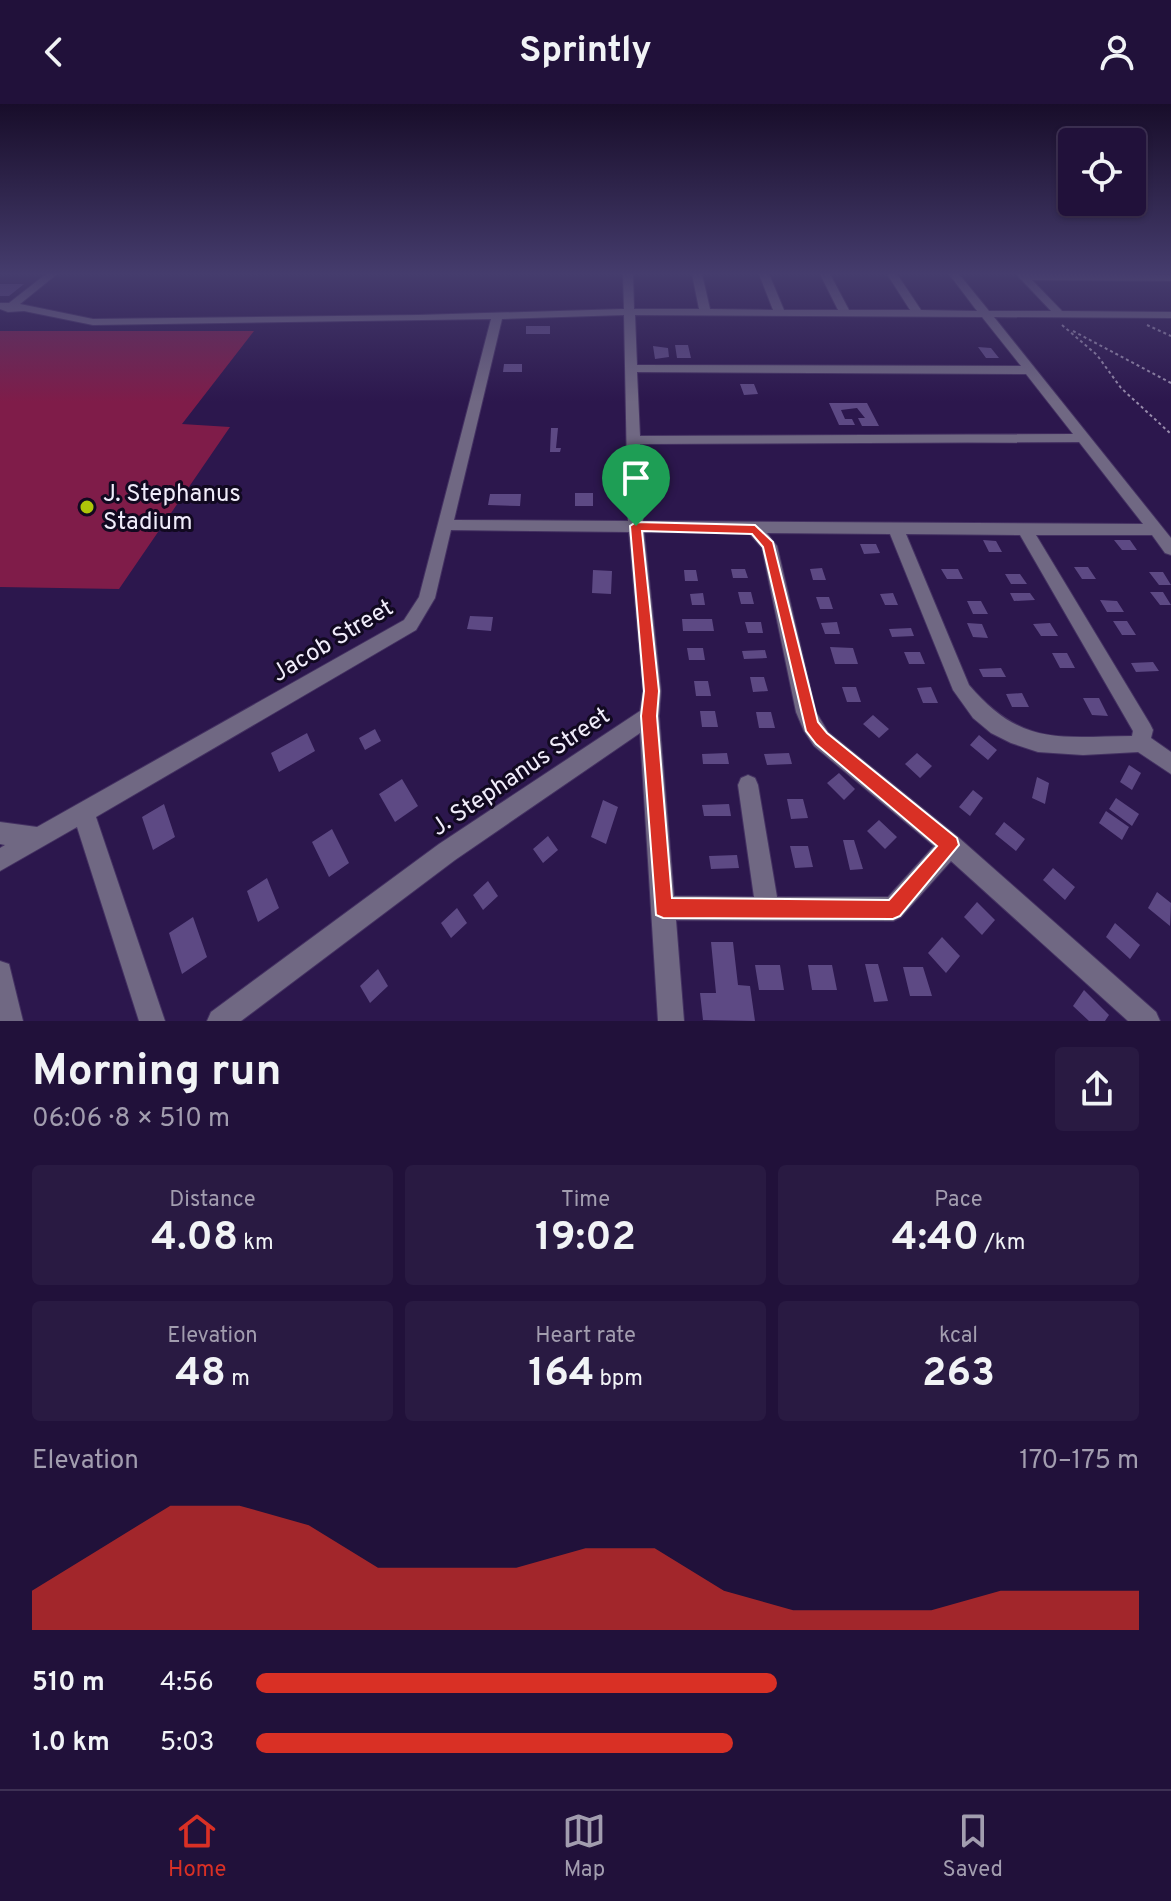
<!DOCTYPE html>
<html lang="en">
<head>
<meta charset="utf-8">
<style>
  :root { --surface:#21113a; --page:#291a42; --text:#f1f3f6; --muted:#a29daf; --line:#3e3154; --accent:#d93025 }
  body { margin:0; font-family:Overpass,sans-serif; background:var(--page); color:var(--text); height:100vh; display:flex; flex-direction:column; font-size:30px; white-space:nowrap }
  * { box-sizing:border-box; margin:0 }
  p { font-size:26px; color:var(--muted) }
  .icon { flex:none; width:44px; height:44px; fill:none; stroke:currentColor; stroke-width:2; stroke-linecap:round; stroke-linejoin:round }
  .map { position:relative; height:917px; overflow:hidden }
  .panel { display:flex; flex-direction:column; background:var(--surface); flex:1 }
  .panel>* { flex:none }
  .buttons { position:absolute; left:1058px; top:24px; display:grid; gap:16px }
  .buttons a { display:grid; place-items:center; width:88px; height:88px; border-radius:8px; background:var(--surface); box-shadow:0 2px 6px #0004,0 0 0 2px var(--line); font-size:40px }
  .pin { position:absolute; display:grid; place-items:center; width:68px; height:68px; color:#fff; margin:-82px -34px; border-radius:50% 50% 50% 0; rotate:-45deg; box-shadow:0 0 8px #0007 }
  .pin .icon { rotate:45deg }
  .round { display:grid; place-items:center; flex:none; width:84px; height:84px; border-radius:8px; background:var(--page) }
  .headline { display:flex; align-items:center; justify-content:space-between; height:136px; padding:0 32px }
  h1 { font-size:44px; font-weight:700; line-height:60px }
  .stats { display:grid; grid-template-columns:repeat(3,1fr); gap:12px; height:136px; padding:8px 32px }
  .stats div { display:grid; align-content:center; border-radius:8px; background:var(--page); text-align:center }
  .stats b { font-size:40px; font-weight:700 }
  .stats small { font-size:22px; font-weight:400 }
  .stats p { font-size:22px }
  .chart { height:224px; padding:16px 32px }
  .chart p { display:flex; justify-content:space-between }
  .chart svg { width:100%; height:144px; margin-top:8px; fill:var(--accent); opacity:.7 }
  ul { padding:0 32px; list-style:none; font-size:26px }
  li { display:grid; grid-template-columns:128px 96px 1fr; align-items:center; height:60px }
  li i { height:20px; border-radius:10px; background:var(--accent) }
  header { display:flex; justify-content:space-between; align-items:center; height:104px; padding:0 32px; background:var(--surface); font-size:36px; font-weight:700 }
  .menu { display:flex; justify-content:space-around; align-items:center; height:112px; border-top:2px solid var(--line); background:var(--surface); font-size:22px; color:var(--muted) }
  .menu a { display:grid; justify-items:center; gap:4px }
  .menu .active { color:var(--accent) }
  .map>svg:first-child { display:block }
  .green { fill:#7f1c49 }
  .building { fill:#5d4984 }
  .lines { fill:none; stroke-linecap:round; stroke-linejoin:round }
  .minor-casing { stroke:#443162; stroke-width:2 }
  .path { stroke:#988cac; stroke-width:2; stroke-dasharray:3 3; stroke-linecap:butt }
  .minor { fill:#706883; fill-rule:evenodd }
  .route { fill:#d93025; stroke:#fff; stroke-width:2; fill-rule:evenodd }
  .poi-dot { fill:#aec509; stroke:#110920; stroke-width:3 }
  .labels { text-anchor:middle; stroke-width:6; stroke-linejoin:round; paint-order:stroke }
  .poi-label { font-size:24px; fill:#f0ecfa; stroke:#110920; text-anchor:start }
  .street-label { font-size:24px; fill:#f0ecfa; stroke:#110920 }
</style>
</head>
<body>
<header><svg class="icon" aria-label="back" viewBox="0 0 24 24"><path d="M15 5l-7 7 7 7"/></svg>Sprintly<svg class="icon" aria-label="person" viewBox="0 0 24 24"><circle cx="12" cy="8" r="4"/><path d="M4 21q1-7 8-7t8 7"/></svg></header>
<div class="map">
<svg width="1171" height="917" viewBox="0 0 1171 917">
  <rect width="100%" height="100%" fill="#2c174d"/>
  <path class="green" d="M0,227H254L182,320L230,323L119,485L0,483Z"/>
  <path class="building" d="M0,180H24L9,192H0Z
    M526,222H550V230H526Z
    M675,241H688L691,254H677Z
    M653,242L668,244L669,253L655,255Z
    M978,243L991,244L999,254H986Z
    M504,260H522V268H503Z
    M740,280H754L758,290L744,291Z
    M829,299H867L879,322H862L858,314H865L857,304L841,306L845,315H852L855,321H839Z
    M551,324H558L556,344H561L560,348H550Z
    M575,389H593V402H575Z
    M490,390H521L520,402L488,401Z
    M983,436L996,437L1002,448H989Z
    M1114,436H1130L1137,446H1122Z
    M860,440H876L880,449L864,450Z
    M1074,463H1088L1096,475H1082Z
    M822,464L826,476H813L810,465Z
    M731,465H745L748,474H733Z
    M941,465H958L963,475H947Z
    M593,466L612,467L611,490L592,489Z
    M684,466H696L698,477H685Z
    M1149,468H1163L1171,481H1159Z
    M1005,470H1020L1027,480H1011Z
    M738,488H751L754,500H741Z
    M1150,488H1163L1171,501H1160Z
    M703,489L705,501H692L690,490Z
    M893,489L898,501H885L880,490Z
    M1010,489H1030L1035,496L1014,497Z
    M816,493H829L833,505H820Z
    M1100,496L1117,497L1124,508H1107Z
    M967,497H981L988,510H973Z
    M470,512L493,513L491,527L467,525Z
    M682,515H712L714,527H683Z
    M1113,517H1127L1136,531H1122Z
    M745,518H761L763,529H748Z
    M837,518L840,530H825L821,519Z
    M967,519L982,520L988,534L973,533Z
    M1050,519L1058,532H1041L1033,520Z
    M911,524L914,532L892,533L889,525Z
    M830,543L853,544L858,560H835Z
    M687,544H703L705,556H689Z
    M765,546L767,554L744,555L742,547Z
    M904,548H920L925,560H909Z
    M1052,549H1067L1075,564H1060Z
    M1153,558L1159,567L1136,568L1131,559Z
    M1001,564L1006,573H983L979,565Z
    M750,573H764L768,587L753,588Z
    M694,577H708L711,592H696Z
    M842,583H856L861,598H847Z
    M931,583L938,599H923L917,584Z
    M1022,589L1029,603H1012L1006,590Z
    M1083,594H1099L1108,612L1092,611Z
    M700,607H715L718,623H702Z
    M756,608H771L775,624H759Z
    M873,611L889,625L879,634L863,620Z
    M375,625L381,637L365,646L359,634Z
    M307,629L315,647L279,668L271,649Z
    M979,631L997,646L988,656L970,641Z
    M727,649L729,660H703L702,650Z
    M789,649L792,660L767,661L764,650Z
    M917,649L932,662L920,674L905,660Z
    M1129,661L1141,669L1132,686L1120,678Z
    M839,669L855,685L844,696L827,679Z
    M1037,673L1049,679L1045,700L1032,694Z
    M402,675L418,702L395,718L379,690Z
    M973,686L983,694L970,712L959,703Z
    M1116,694L1139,710L1132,722L1109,705Z
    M787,695H803L808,714L791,715Z
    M603,696L618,703L606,740L591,733Z
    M164,700L175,733L153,746L142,713Z
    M729,700L731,712H704L702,701Z
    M1106,707L1129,723L1122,736L1099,719Z
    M879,716L897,733L885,745L867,727Z
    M1004,718L1025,735L1016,747L995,730Z
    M332,725L349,759L329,773L312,738Z
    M548,732L558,746L543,759L533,745Z
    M843,736H854L863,765L850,766Z
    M790,742H808L813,763L795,764Z
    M737,751L739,764L711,765L709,752Z
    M1053,764L1075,783L1065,796L1043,776Z
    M267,774L279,804L258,818L247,787Z
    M488,777L498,792L483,806L473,791Z
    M1157,788L1171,799L1170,822L1148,804Z
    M977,798L995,816L982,831L964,813Z
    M457,804L467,819L451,834L441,819Z
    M193,813L207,853L182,870L169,829Z
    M1115,819L1140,841L1130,855L1106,833Z
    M942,833L960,852L946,869L928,849Z
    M711,838H733L738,881L750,882L755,917L703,916L700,889H716Z
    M865,860H878L888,897L874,898Z
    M755,861H780L784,886H759Z
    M808,861H832L837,886H812Z
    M903,863H923L932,892H910Z
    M378,865L388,882L370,899L360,882Z
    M1084,886L1109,911L1105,917H1089L1073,902Z"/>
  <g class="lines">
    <g class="minor-casing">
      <path id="minor" d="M46,170H57L20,200L93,215L418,211L624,205L623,170H633L634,205H699L692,170H702L710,205L773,206L759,170H769L784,206H838L820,170H830L849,206H910L887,170H897L921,206L977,207L949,170H959L989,207H1051L1016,170L1171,171V177L1032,176L1062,207L1171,208V214L994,213L1171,434V451L1165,449L1152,431H1036L1150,620L1153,626L1151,634L1171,648V670L1138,648L1083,651L1038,648L1011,639L991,629L973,614L953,586L890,430L767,429L777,442L816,608L828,628L958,733L1156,908L1160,917H1128L951,757L901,813L893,817L676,816L684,917H658L640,629L455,756L241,917H207L211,908L439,740L640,607L643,587L629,428L451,426L435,494L416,526L96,713L165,917H139L77,723L0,767V744L5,741L0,740V718L37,723L404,516L419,493L491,215L93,221L24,207L8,208L0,205V199H9ZM624,211L628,417L454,416L502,215ZM635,211L982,213L1021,262L637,261ZM637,268L1026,270L1073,330L640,332ZM1079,338L1143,420L643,417L640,340ZM644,428L749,429L762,444L796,608L804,627L814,642L934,742L888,793H777L758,681L755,674L748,671L741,674L738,681L754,793L674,792L659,612L661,587ZM906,430L1020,431L1133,627L1132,632C1058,633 1021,642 969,581Z
        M0,857L9,860L23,917H0Z"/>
    </g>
    <path class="path" d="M1062,221L1097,251L1121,284L1171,330
      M1147,221L1171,232
      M1073,227L1171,279"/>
    <use href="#minor" class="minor"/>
  </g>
  <linearGradient id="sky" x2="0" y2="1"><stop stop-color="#180d2a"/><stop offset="0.57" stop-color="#453c6d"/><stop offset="1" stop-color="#453c6d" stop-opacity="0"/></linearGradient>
  <rect width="1171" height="298" fill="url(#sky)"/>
  <path class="route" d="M636,418L755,421L773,438L818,618L827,629L957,734L959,741L900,812L893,815L663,814L656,811L641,612L644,587L630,422ZM642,427L752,430L763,443L806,627L816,640L937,742L889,796L672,794L657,612L659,587Z"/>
  <circle class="poi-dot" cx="87" cy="403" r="8"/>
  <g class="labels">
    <g class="poi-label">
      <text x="103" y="397">J. Stephanus<tspan x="103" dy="28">Stadium</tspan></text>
    </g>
    <g class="street-label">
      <text transform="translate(332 536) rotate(-31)" y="8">Jacob Street</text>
      <text transform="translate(520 667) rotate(-34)" y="8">J. Stephanus Street</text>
    </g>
  </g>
</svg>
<div class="buttons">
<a><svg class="icon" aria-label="locate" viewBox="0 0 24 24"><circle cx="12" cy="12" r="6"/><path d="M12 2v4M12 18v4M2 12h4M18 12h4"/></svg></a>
</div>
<div class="pin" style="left:636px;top:422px;background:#1e9e55"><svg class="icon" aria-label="arrive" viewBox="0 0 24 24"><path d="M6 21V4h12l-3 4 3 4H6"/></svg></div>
</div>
<section class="panel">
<div class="headline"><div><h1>Morning run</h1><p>06:06 · 8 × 510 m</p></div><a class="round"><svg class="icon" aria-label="share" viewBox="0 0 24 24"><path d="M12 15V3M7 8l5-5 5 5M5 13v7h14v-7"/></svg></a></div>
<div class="stats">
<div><p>Distance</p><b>4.08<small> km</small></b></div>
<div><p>Time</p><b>19:02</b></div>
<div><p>Pace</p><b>4:40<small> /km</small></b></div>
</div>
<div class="stats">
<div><p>Elevation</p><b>48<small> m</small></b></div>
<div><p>Heart rate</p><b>164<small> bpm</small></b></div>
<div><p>kcal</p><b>263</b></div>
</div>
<div class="chart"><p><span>Elevation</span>170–175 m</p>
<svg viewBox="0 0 160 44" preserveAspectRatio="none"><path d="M0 44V32L10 19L20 6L30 6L40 12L50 25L60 25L70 25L80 19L90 19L100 32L110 38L120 38L130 38L140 32L150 32L160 32V44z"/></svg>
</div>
<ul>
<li><b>510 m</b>4:56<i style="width:59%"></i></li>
<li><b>1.0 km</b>5:03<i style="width:54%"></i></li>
</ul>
</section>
<nav class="menu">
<a class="active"><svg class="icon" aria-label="home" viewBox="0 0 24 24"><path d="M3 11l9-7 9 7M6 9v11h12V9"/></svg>Home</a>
<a><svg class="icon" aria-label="map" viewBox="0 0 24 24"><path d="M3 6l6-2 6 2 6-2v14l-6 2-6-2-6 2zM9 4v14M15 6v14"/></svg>Map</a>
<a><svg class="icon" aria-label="saved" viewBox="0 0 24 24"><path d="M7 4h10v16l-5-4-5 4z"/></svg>Saved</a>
</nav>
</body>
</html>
